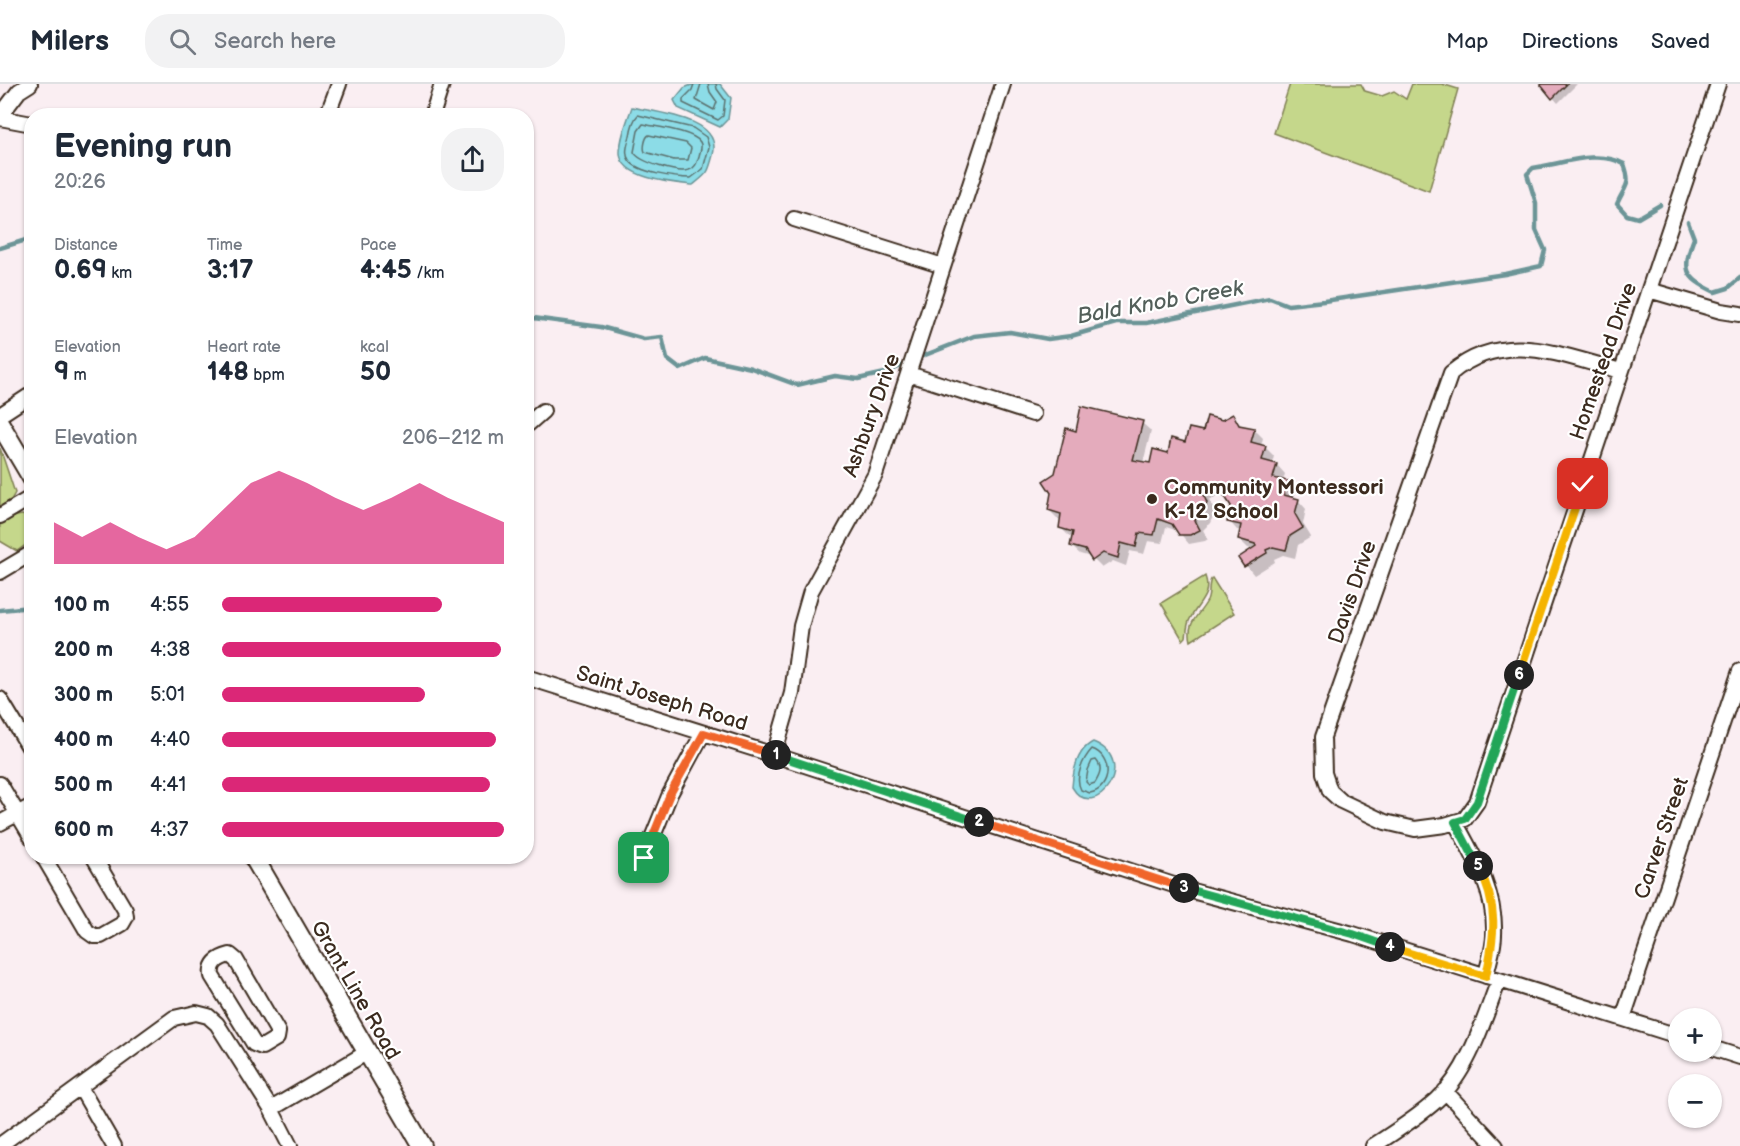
<!DOCTYPE html>
<html lang="en">
<head>
<meta charset="utf-8">
<style>
  :root { --surface:#fff; --page:#f2f2f3; --text:#1f2937; --muted:#747a83; --line:#e0e1e3; --accent:#db2777 }
  body { margin:0; font-family:"Balsamiq Sans",sans-serif; background:var(--page); color:var(--text); height:100vh; display:flex; flex-direction:column; font-size:22px; white-space:nowrap }
  * { box-sizing:border-box; margin:0 }
  p { font-size:20px; color:var(--muted) }
  .icon { flex:none; width:33px; height:33px; fill:none; stroke:currentColor; stroke-width:2; stroke-linecap:round; stroke-linejoin:round }
  .map { position:relative; flex:1; overflow:hidden }
  .drawer { position:absolute; left:24px; top:24px; width:510px; height:756px; display:flex; flex-direction:column; background:var(--surface); border-radius:24px; box-shadow:0 2px 4px #0004 }
  .drawer>* { flex:none }
  .fabs { position:absolute; left:1668px; top:924px; display:grid; gap:12px }
  .fabs a { display:grid; place-items:center; width:54px; height:54px; border-radius:50%; background:var(--surface); box-shadow:0 2px 4px #0004; font-size:30px }
  .pin { position:absolute; display:grid; place-items:center; width:51px; height:51px; color:#fff; margin:-26px; border-radius:12px; box-shadow:0 3px 9px #0006 }
  .km { position:absolute; width:30px; height:30px; margin:-15px; border-radius:50%; background:#222; color:#fff; font-size:16px; line-height:30px; text-align:center }
  .round { display:grid; place-items:center; flex:none; width:63px; height:63px; border-radius:24px; background:var(--page) }
  .overview { display:flex; align-items:center; justify-content:space-between; height:102px; padding:0 30px }
  h1 { font-size:33px; font-weight:600; line-height:45px }
  .figures { display:grid; grid-template-columns:repeat(3,1fr); gap:9px; height:102px; padding:6px 30px }
  .figures div { display:grid; align-content:center }
  .figures b { font-size:26px; font-weight:600 }
  .figures small { font-size:16px; font-weight:400 }
  .figures p { font-size:16px }
  .chart { height:168px; padding:12px 30px }
  .chart p { display:flex; justify-content:space-between }
  .chart svg { width:100%; height:108px; margin-top:6px; fill:var(--accent); opacity:.7 }
  ul { padding:0 30px; list-style:none; font-size:20px }
  li { display:grid; grid-template-columns:96px 72px 1fr; align-items:center; height:45px }
  li i { height:15px; border-radius:8px; background:var(--accent) }
  header { display:flex; align-items:center; gap:36px; box-sizing:border-box; height:84px; padding:0 30px; background:var(--surface); border-bottom:2px solid var(--line) }
  header strong { font-size:28px }
  nav { display:flex; gap:33px; margin-inline-start:auto; font-size:21px }
  .search { width:420px; height:54px; background:var(--page); display:flex; align-items:center; gap:15px; box-sizing:border-box; padding:0 21px; border-radius:24px; color:var(--muted); font-size:22px }
  .map>svg:first-child { display:block }
  .green { fill:#c5d78b; stroke:#808054; stroke-width:1.5 }
  .water { fill:#8cdce7; stroke:#6c9597; stroke-width:1.5 }
  .shadow { fill:#0003 }
  .lines { fill:none; stroke-linecap:round; stroke-linejoin:round }
  .shore { stroke:#5b716e; stroke-width:1.5 }
  .stream { stroke:#6c9597; stroke-width:4.5 }
  .building { fill:#e4abbc; stroke:#3b2a1e; stroke-width:1.5 }
  .minor-casing { stroke:#3b2a1e; stroke-width:18 }
  .major-casing { stroke:#3b2a1e; stroke-width:22 }
  .minor { stroke:#fff; stroke-width:14 }
  .major { stroke:#fff; stroke-width:18 }
  .split-1-casing { stroke:#fff; stroke-width:12 }
  .split-2-casing { stroke:#fff; stroke-width:12 }
  .split-3-casing { stroke:#fff; stroke-width:12 }
  .split-4-casing { stroke:#fff; stroke-width:12 }
  .split-5-casing { stroke:#fff; stroke-width:12 }
  .split-6-casing { stroke:#fff; stroke-width:12 }
  .split-7-casing { stroke:#fff; stroke-width:12 }
  .split-1 { stroke:#f0652b; stroke-width:8 }
  .split-2 { stroke:#22a559; stroke-width:8 }
  .split-3 { stroke:#f0652b; stroke-width:8 }
  .split-4 { stroke:#22a559; stroke-width:8 }
  .split-5 { stroke:#f5b400; stroke-width:8 }
  .split-6 { stroke:#22a559; stroke-width:8 }
  .split-7 { stroke:#f5b400; stroke-width:8 }
  .poi-dot { fill:#3b2a1e; stroke:#fff; stroke-width:2 }
  .labels { text-anchor:middle; stroke-width:4.5; stroke-linejoin:round; paint-order:stroke }
  .street-label { font-size:21px; fill:#3b2a1e; stroke:#fff }
  .poi-label { font-size:21px; font-weight:bold; fill:#3b2a1e; stroke:#fff; text-anchor:start }
  .water-label { font-size:22px; font-style:italic; fill:#535f5a; stroke:#fff }
</style>
</head>
<body>
<header>
<strong>Milers</strong>
<div class="search"><svg class="icon" aria-label="search" viewBox="0 0 24 24"><circle cx="10" cy="10" r="6"/><path d="M15 15l6 6"/></svg>Search here</div>
<nav><a>Map</a><a>Directions</a><a>Saved</a></nav>
</header>
<div class="map">
<svg width="1740" height="1062" viewBox="0 0 1740 1062">
  <rect width="100%" height="100%" fill="#faeef2"/>
  <filter id="ink" filterUnits="userSpaceOnUse"><feTurbulence type="fractalNoise" baseFrequency=".0167" numOctaves="2"/><feDisplacementMap in="SourceGraphic" scale="12" xChannelSelector="R" yChannelSelector="G"/><feConvolveMatrix kernelMatrix="1 2 1 2 8 2 1 2 1" color-interpolation-filters="sRGB"/></filter>
  <g filter="url(#ink)">
    <path class="green" d="M1290,0H1361L1365,7L1382,12L1394,7L1406,15L1412,0H1442L1458,5L1429,107L1274,49Z
      M0,364L15,409L11,416L0,423Z
      M22,431L31,434V457L17,467L0,457V440L11,433Z
      M1205,492C1212,511 1198,519 1190,535C1187,540 1187,547 1186,553L1183,556L1161,519Z
      M1212,494L1234,529L1191,557C1186,538 1199,532 1207,517C1211,509 1207,500 1212,494Z"/>
    <path class="water" d="M694,0H720L731,14L728,35L720,43L678,24L674,16L684,4Z
      M632,23C658,29 723,34 713,71C708,90 708,89 693,101C674,99 621,95 620,69C620,54 627,37 632,23Z
      M1093,658C1141,677 1094,741 1072,703C1073,687 1077,666 1093,658Z"/>
    <path class="shadow" d="M1541,0H1577L1558,19Z
      M1232,332L1243,343L1254,345L1263,354L1261,362L1265,363L1274,372L1272,380L1277,381L1285,390L1283,396L1296,407L1294,415L1298,416L1306,425L1303,440L1311,453L1298,461L1295,474L1283,471L1274,475L1275,478L1254,491L1240,474L1254,465L1248,464L1239,455L1241,447L1237,446L1229,437L1232,422L1224,408L1210,416L1215,428L1210,439L1203,446L1208,455L1205,457L1189,460L1178,447L1166,443L1162,459L1148,457L1144,470L1130,467L1126,482L1113,477L1102,484L1091,473L1080,470L1071,462L1073,453L1069,452L1060,443L1062,436L1058,435L1049,426L1057,390L1077,349L1142,339L1151,347L1143,379L1151,381Z"/>
    <g class="lines">
      <path class="shore" d="M694,0L692,6L683,15V19L718,36L723,32L725,16L717,5L716,0
        M701,0L696,16L714,26L717,18L710,8L708,0
        M638,31L693,44L706,53L709,63L703,85L691,94C677,94 637,89 629,76C624,69 628,59 630,52C631,45 633,36 638,31Z
        M643,40C656,43 692,47 700,58C703,63 700,67 699,72C697,78 696,84 689,86C678,90 639,78 634,68L638,47Z
        M649,51L686,59L691,64L688,76H674L645,68C643,64 645,53 649,51Z
        M1092,665C1113,672 1112,705 1090,709L1081,706C1074,693 1083,675 1092,665Z
        M1096,676C1103,684 1100,691 1095,699L1089,701L1086,698L1088,686L1092,677Z"/>
      <path class="stream" d="M1688,138L1694,154C1682,186 1684,193 1715,208L1728,204L1740,194
        M0,164L26,156L32,157
        M526,233L601,243L644,255L662,253L667,275L680,285L705,274L751,284L797,301L835,292L858,295L885,289L908,279
        M915,275L974,252L1010,248L1048,255L1071,252L1116,239H1146L1270,214L1288,221L1324,217L1505,190L1541,182L1545,166L1536,146V119L1527,90L1533,84C1562,80 1598,65 1624,80C1632,102 1625,101 1617,120L1627,131L1638,134L1660,121
        M0,526L32,523"/>
    </g>
    <path class="building" d="M1540,0H1567L1552,15Z
      M1081,322L1143,337L1133,376L1150,379L1153,365L1168,369L1171,354L1185,358L1189,344L1203,347L1207,332L1222,336L1233,330L1239,341L1255,344L1251,358L1266,362L1262,376L1277,380L1273,394L1288,397L1284,411L1299,415L1295,430L1303,444L1290,452L1286,466L1273,463L1266,466L1267,469L1244,483L1238,474L1256,462L1255,460L1238,455L1241,441L1227,438L1231,422L1216,399L1202,407L1207,419L1202,430L1195,436L1200,446L1190,451H1179L1172,440L1158,435L1154,451L1139,449L1136,463L1121,459L1118,474L1103,469L1092,477L1085,466L1070,462L1073,448L1059,444L1061,430L1048,426L1051,409L1043,397L1055,389L1066,344L1076,347Z"/>
    <g class="lines">
      <g class="minor-casing">
        <path id="minor" d="M0,32L19,7L30,0
          M327,32L339,0
          M432,32L442,0
          M0,34L32,40
          M794,135L943,182
          M1649,206L1721,227L1740,230
          M1621,287C1561,272 1505,244 1451,289L1323,653L1324,689L1330,707L1341,717L1385,738L1415,745L1445,741L1465,735L1477,718L1718,0
          M909,290L1033,330
          M0,331L32,310
          M526,342L543,327
          M0,432L32,413
          M0,488L32,469
          M526,593L774,671L1192,807L1353,850L1678,952
          M0,615L32,668
          M774,671L792,609L801,542L811,507L875,391L1003,0
          M0,700L32,754
          M1455,738C1475,774 1496,809 1494,851C1494,865 1488,879 1486,892
          M0,739L32,722
          M43,772L87,847L94,852H101L122,840L126,833L125,826L93,772
          M644,774L670,710L703,649
          M230,871L236,876L278,948L277,954L262,963L254,960L212,892C210,879 218,874 230,871Z
          M1623,934L1740,587
          M1712,964L1740,973
          M80,1003L114,1062
          M1445,1007L1496,1062
          M271,1025L366,969
          M0,1061L174,934L196,929L208,932L217,940L271,1025L290,1062
          M1373,1062C1395,1048 1418,1033 1437,1016C1469,987 1484,935 1499,896"/>
      </g>
      <g class="major-casing">
        <path id="major" d="M0,340L32,394
          M253,772L422,1062"/>
      </g>
      <use href="#minor" class="minor"/>
      <use href="#major" class="major"/>
    </g>
  </g>
  <g class="lines" filter="url(#ink)">
    <g class="split-1-casing">
      <path id="split-1" d="M644,774L670,710L704,649L776,671"/>
    </g>
    <g class="split-2-casing">
      <path id="split-2" d="M776,671L979,738"/>
    </g>
    <g class="split-3-casing">
      <path id="split-3" d="M979,738L1184,804"/>
    </g>
    <g class="split-4-casing">
      <path id="split-4" d="M1184,804L1353,850L1390,863"/>
    </g>
    <g class="split-5-casing">
      <path id="split-5" d="M1390,863L1486,892C1495,851 1499,822 1478,782"/>
    </g>
    <g class="split-6-casing">
      <path id="split-6" d="M1478,782L1455,738L1465,735L1477,718L1519,591"/>
    </g>
    <g class="split-7-casing">
      <path id="split-7" d="M1519,591L1583,400"/>
    </g>
    <use href="#split-1" class="split-1"/>
    <use href="#split-2" class="split-2"/>
    <use href="#split-3" class="split-3"/>
    <use href="#split-4" class="split-4"/>
    <use href="#split-5" class="split-5"/>
    <use href="#split-6" class="split-6"/>
    <use href="#split-7" class="split-7"/>
  </g>
  <circle class="poi-dot" cx="1152" cy="415" r="6"/>
  <g class="labels">
    <g class="street-label">
      <text transform="translate(1603 277) rotate(-71)" y="7">Homestead Drive</text>
      <text transform="translate(871 331) rotate(-70)" y="7">Ashbury Drive</text>
      <text transform="translate(1352 508) rotate(-71)" y="7">Davis Drive</text>
      <text transform="translate(662 614) rotate(17)" y="7">Saint Joseph Road</text>
      <text transform="translate(1661 754) rotate(-71)" y="7">Carver Street</text>
      <text transform="translate(356 906) rotate(60)" y="7">Grant Line Road</text>
    </g>
    <g class="poi-label">
      <text x="1164" y="410">Community Montessori<tspan x="1164" dy="24">K-12 School</tspan></text>
    </g>
    <g class="water-label">
      <text transform="translate(1160 217) rotate(-10)" y="8">Bald Knob Creek</text>
    </g>
  </g>
</svg>
<div class="fabs">
<a>+</a>
<a>−</a>
</div>
<div class="pin" style="left:644px;top:774px;background:#1e9e55"><svg class="icon" aria-label="arrive" viewBox="0 0 24 24"><path d="M6 21V4h12l-3 4 3 4H6"/></svg></div>
<div class="pin" style="left:1583px;top:400px;background:#d93025"><svg class="icon" aria-label="check" viewBox="0 0 24 24"><path d="M5 12l5 5 9-10"/></svg></div>
<b class="km" style="left:776px;top:671px">1</b>
<b class="km" style="left:979px;top:738px">2</b>
<b class="km" style="left:1184px;top:804px">3</b>
<b class="km" style="left:1390px;top:863px">4</b>
<b class="km" style="left:1478px;top:782px">5</b>
<b class="km" style="left:1519px;top:591px">6</b>
<section class="drawer">
<div class="overview"><div><h1>Evening run</h1><p>20:26</p></div><a class="round"><svg class="icon" aria-label="share" viewBox="0 0 24 24"><path d="M12 15V3M7 8l5-5 5 5M5 13v7h14v-7"/></svg></a></div>
<div class="figures">
<div><p>Distance</p><b>0.69<small> km</small></b></div>
<div><p>Time</p><b>3:17</b></div>
<div><p>Pace</p><b>4:45<small> /km</small></b></div>
</div>
<div class="figures">
<div><p>Elevation</p><b>9<small> m</small></b></div>
<div><p>Heart rate</p><b>148<small> bpm</small></b></div>
<div><p>kcal</p><b>50</b></div>
</div>
<div class="chart"><p><span>Elevation</span>206–212 m</p>
<svg viewBox="0 0 160 44" preserveAspectRatio="none"><path d="M0 44V27L10 33L20 27L30 33L40 38L50 33L60 22L70 11L80 6L90 11L100 17L110 22L120 17L130 11L140 17L150 22L160 27V44z"/></svg>
</div>
<ul>
<li><b>100 m</b>4:55<i style="width:78%"></i></li>
<li><b>200 m</b>4:38<i style="width:99%"></i></li>
<li><b>300 m</b>5:01<i style="width:72%"></i></li>
<li><b>400 m</b>4:40<i style="width:97%"></i></li>
<li><b>500 m</b>4:41<i style="width:95%"></i></li>
<li><b>600 m</b>4:37<i style="width:100%"></i></li>
</ul>
</section>
</div>
</body>
</html>
